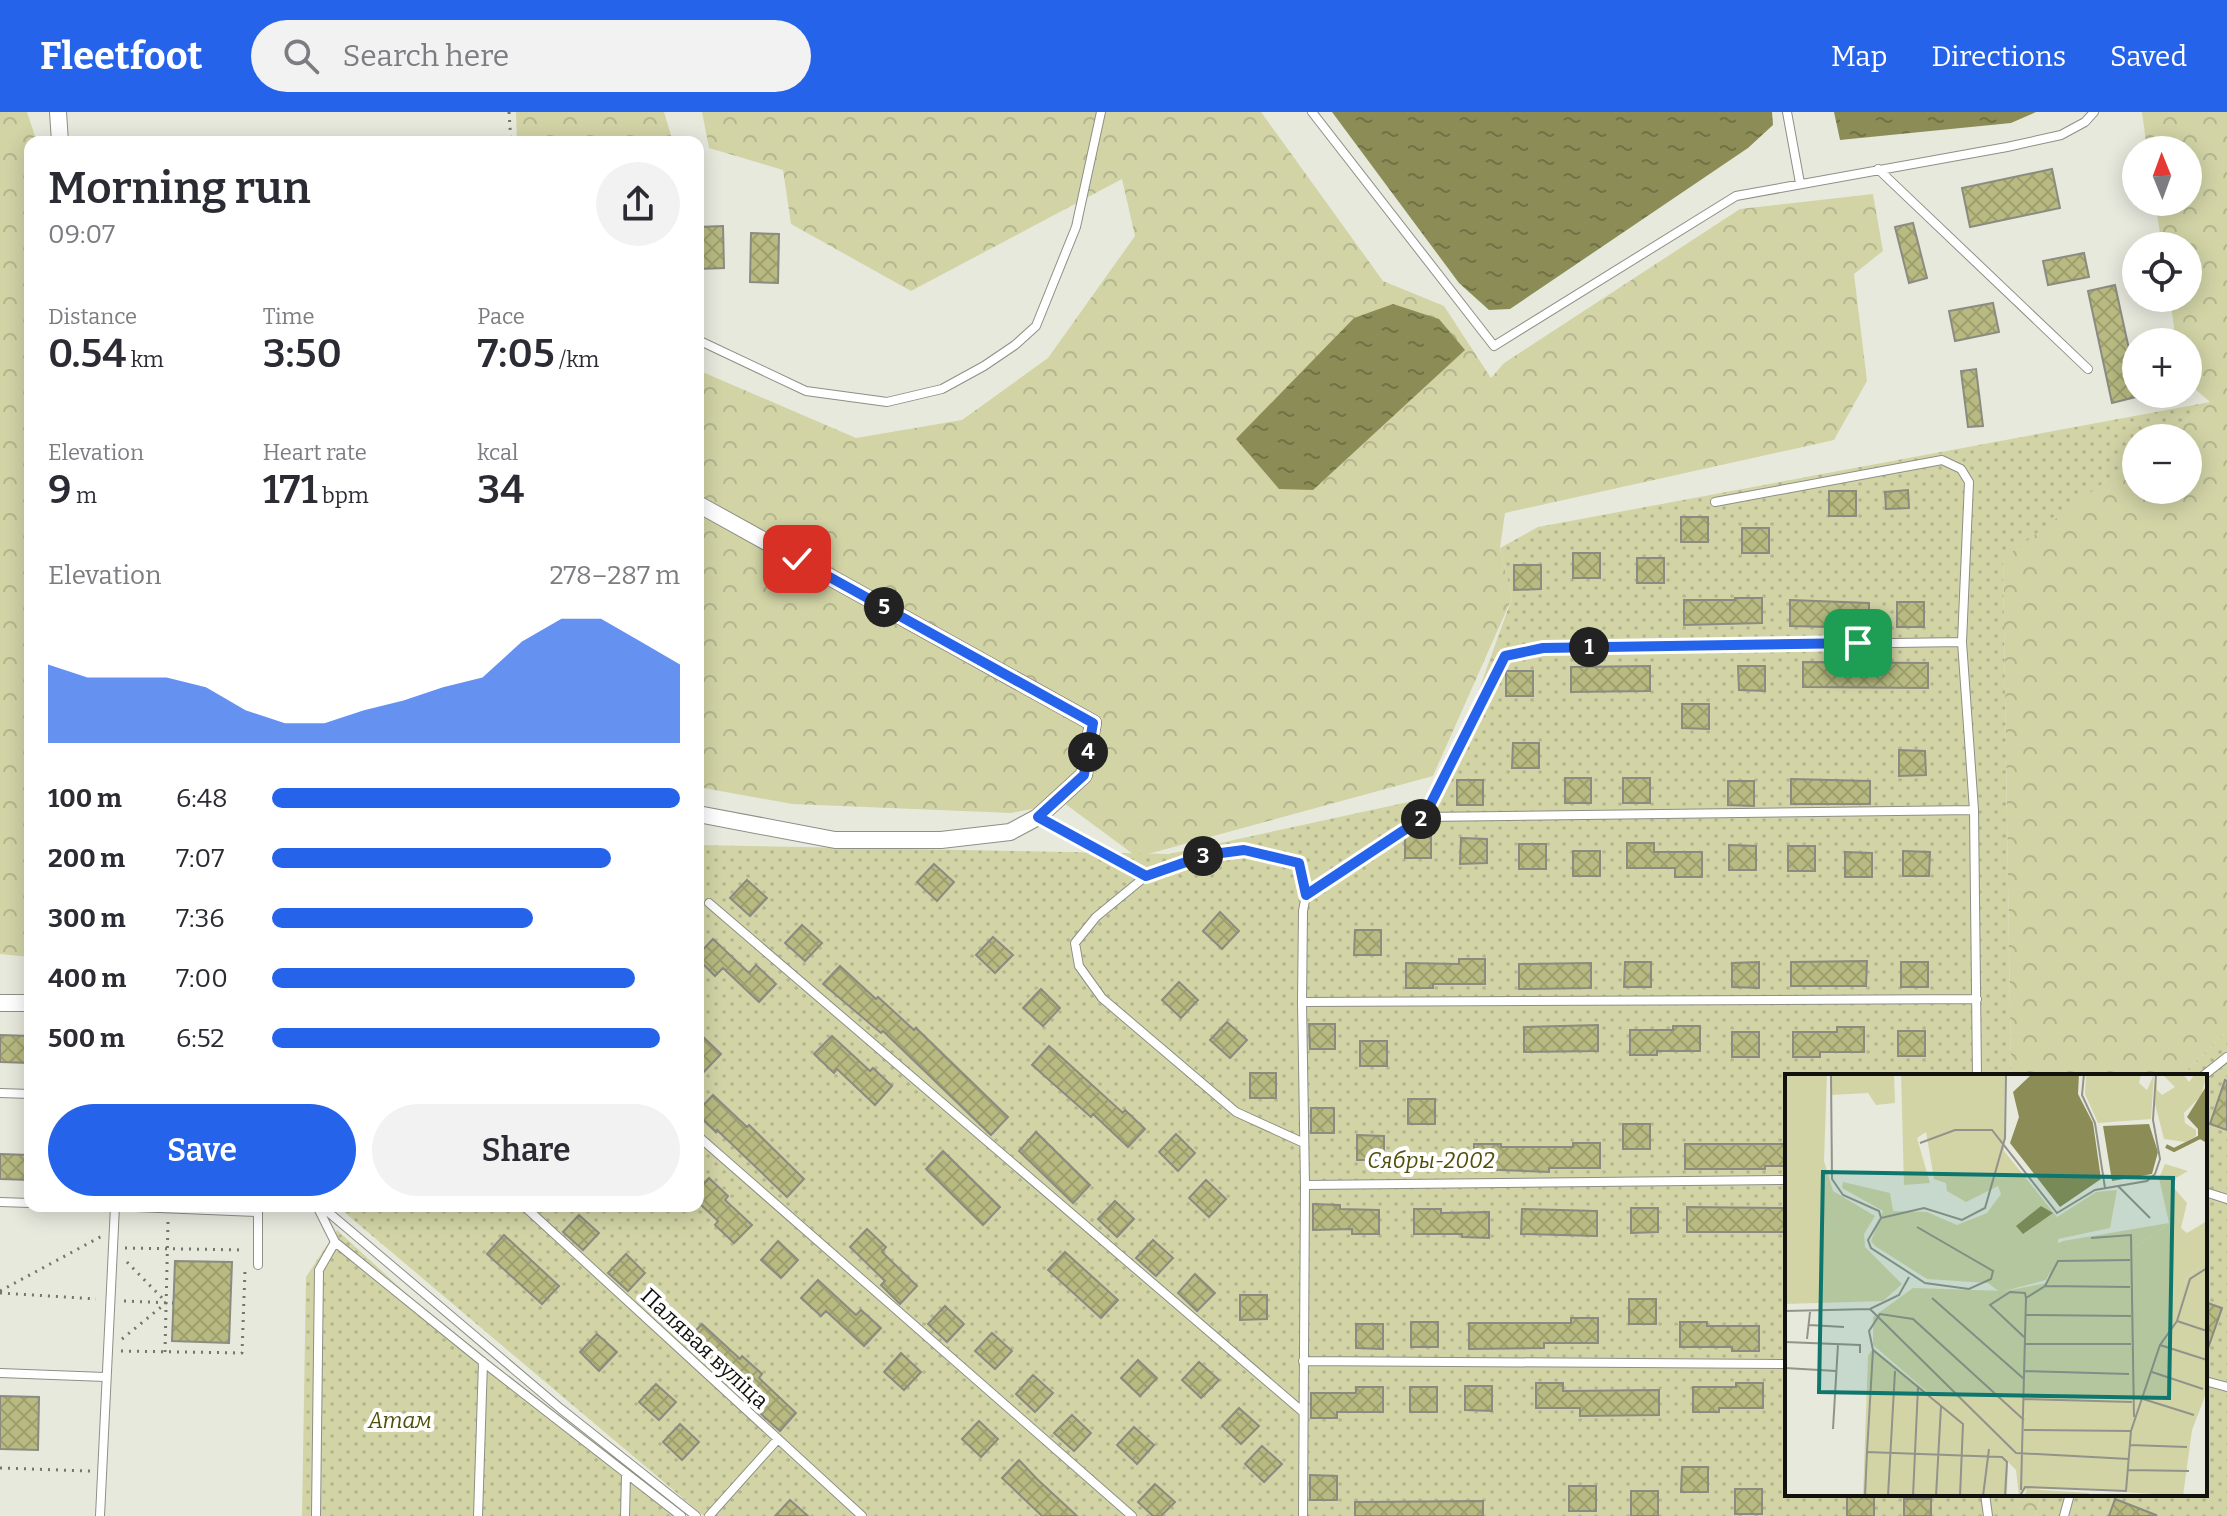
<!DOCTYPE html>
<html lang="en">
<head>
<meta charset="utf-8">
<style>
  :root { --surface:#fff; --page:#f2f2f3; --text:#2b2b33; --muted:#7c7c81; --accent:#2563eb }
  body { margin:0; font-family:Bitter,serif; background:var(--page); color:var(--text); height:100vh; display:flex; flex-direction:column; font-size:30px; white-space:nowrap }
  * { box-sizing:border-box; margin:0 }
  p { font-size:26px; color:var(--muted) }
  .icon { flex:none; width:44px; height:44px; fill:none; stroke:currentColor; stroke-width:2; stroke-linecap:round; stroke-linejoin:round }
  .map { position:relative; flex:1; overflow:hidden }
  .sheet { position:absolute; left:24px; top:24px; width:680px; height:1076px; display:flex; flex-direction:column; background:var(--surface); border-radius:16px; box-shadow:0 4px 20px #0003 }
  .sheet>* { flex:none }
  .needle { width:52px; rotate:359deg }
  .tools { position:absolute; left:2122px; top:24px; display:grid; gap:16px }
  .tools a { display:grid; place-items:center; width:80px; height:80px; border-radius:50%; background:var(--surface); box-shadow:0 4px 20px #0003; font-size:40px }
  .pin { position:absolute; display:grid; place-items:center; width:68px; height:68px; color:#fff; margin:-34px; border-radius:16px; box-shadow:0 4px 12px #0006 }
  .km { position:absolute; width:40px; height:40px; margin:-20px; border-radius:50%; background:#222; color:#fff; font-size:22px; line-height:40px; text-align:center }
  .round { display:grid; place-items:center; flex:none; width:84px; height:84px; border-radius:42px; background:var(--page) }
  .headline { display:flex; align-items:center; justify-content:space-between; height:136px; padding:0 24px }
  h1 { font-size:44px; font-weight:600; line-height:60px }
  .metrics { display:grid; grid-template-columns:repeat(3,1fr); gap:12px; height:136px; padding:8px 24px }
  .metrics div { display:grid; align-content:center }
  .metrics b { font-size:40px; font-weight:600 }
  .metrics small { font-size:22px; font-weight:400 }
  .metrics p { font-size:22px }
  .chart { height:224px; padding:16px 24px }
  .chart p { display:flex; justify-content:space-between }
  .chart svg { width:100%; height:144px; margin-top:8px; fill:var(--accent); opacity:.7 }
  .cta { display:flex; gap:16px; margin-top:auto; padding:16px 24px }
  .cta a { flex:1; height:92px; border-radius:48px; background:var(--accent); color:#fff; font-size:32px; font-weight:600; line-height:92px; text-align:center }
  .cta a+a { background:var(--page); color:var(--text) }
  ul { padding:0 24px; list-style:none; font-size:26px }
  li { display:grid; grid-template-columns:128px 96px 1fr; align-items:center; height:60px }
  li i { height:20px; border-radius:10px; background:var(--accent) }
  header { display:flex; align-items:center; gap:48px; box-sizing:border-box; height:112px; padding:0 40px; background:var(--accent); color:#fff }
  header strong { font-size:38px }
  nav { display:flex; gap:44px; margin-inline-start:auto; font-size:28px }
  .search { width:560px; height:72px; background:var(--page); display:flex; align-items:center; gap:20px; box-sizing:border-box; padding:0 28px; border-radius:44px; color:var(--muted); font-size:30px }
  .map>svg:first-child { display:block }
  .forest { fill:url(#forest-crowns) }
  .garden { fill:url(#garden-dots) }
  .water { fill:url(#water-ripples) }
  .building { fill:url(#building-cross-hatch); stroke:#8b8b81; stroke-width:2 }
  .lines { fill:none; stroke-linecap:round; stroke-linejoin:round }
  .service-casing { stroke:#8e8f85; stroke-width:10 }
  .minor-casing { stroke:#8e8f85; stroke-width:18 }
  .path { stroke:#74756d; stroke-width:3; stroke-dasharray:2 6; stroke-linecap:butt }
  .service { stroke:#fff; stroke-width:8 }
  .minor { stroke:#fff; stroke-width:16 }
  .route-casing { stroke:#fff; stroke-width:16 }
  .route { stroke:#2563eb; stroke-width:10 }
  .labels { text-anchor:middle; stroke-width:8; stroke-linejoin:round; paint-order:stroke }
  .park-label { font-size:22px; font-style:italic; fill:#50500c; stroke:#fff }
  .street-label { font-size:22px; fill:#11120e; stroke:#fff }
  .inset-river { fill:none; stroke:#8c8d56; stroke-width:4 }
  .inset-road { fill:none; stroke:#92938a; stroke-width:2 }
  .view { fill:#0f766e; fill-opacity:0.15; stroke:#0f766e; stroke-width:4 }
  .inset-edge { fill:none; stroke:#11120e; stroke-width:4 }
</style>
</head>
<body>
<header>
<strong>Fleetfoot</strong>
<div class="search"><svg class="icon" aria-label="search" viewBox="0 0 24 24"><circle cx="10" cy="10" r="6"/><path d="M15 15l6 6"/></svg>Search here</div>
<nav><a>Map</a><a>Directions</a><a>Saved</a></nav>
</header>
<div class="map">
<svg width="2227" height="1404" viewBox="0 0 2227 1404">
  <defs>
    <pattern id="forest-crowns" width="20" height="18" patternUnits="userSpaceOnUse" patternTransform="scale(2)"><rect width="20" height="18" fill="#d2d4a6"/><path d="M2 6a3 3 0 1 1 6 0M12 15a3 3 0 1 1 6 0" fill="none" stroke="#b3b58e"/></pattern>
    <pattern id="garden-dots" width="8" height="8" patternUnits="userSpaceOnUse" patternTransform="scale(2)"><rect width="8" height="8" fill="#d2d4a6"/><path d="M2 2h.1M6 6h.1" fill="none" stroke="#b3b58e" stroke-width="1.8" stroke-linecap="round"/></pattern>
    <pattern id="water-ripples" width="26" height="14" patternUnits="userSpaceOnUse" patternTransform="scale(2)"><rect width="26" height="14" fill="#8c8d56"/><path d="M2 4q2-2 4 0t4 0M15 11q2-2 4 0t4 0" fill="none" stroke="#717246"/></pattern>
    <pattern id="building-cross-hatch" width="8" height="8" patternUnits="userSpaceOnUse" patternTransform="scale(2)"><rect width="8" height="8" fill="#b8ba81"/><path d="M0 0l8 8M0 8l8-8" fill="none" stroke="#9d9f6e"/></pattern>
  </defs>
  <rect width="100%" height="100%" fill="#e8e9dd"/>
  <path class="forest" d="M0,0H27L37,30H30V845L0,842Z
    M516,0H664L673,30H517Z
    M702,0H1261L1383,169L1444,194L1491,266L1504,251L1740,97L1873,82L1883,139L1854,162L1867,269L1834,328L1505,401L1500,436L1512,486L1433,664L1137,745L1064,691L1011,701L792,692L698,675V258L856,326L962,308L1048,246L1135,124L1122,67L911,179L791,112L783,58L709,36Z
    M2142,0H2227V919L2181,964H2011L2003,446L2136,346V378H2188V326H2162L2210,290L2188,271V230H2176L2170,186H2188V134H2162L2155,90H2188V38H2147Z
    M2018,1382H2043L2035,1404H2018Z"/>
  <path class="garden" d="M2210,290L2162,326H2136V346L2003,447L2011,964H1787V1382H2018V1404H704L337,1094H698V733L1169,742L1441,683L1512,486L1500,436L1538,415Z
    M2227,919V1404H2035L2043,1382H2205V964H2181Z
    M337,1118L471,1241L681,1404H302L306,1165Z"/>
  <path class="water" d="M1332,0H1772L1773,13L1748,36L1510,197L1489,198L1459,171Z
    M1834,0H2036L2011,11L1840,28Z
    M1393,192L1439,207L1465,238L1313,378L1279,377L1236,327L1354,206Z"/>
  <path class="building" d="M2052,57L2060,96L1970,115L1962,76Z
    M1913,111L1927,166L1909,171L1895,115Z
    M723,114L724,156L698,157V115Z
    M751,121L779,122L778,171L750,170Z
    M2084,141L2089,165L2048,173L2043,149Z
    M2115,173L2136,269V285L2112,291L2088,179Z
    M1993,191L1999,220L1955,229L1949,199Z
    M1976,257L1983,314L1968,315L1961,259Z
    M1908,378L1909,396L1886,397L1885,380Z
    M1829,379H1856V404H1829Z
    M1681,405H1708V430H1681Z
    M1742,416H1769V441H1742Z
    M1573,441H1600V466H1573Z
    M1637,446H1664V471H1637Z
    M1514,453H1541V477L1514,478Z
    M1735,486H1762V511L1684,513V488H1735Z
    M1790,488L1869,491V516L1790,514Z
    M1897,490H1924V515H1897Z
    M1803,550L1928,551V576L1803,575Z
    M1650,554V579L1571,580V555Z
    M1738,554H1765V579L1739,578Z
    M1506,559H1533V584H1506Z
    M1682,592H1709V617L1682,616Z
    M1513,631H1539V656H1512Z
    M1899,638L1925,639L1926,663L1899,664Z
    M1565,666H1591V691H1565Z
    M1623,666H1650V691H1623Z
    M1791,667L1870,669V692H1791Z
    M1457,668H1483V693H1457Z
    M1728,669H1754V694L1728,693Z
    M1412,721H1431V746H1405V726Z
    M1461,726L1487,727V751L1460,752Z
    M1627,731H1654V740H1702V765H1675V756H1627Z
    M1519,732H1546V757H1519Z
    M1729,733L1756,734V758H1729Z
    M1788,734H1815V759H1788Z
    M1573,739H1600V764H1573Z
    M1903,739L1930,740L1929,764H1903Z
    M1845,740L1872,741V765H1845Z
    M934,752L954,770L937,789L917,770Z
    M747,768L767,786L750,804L730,786Z
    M1220,800L1239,819L1222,837L1203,819Z
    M802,813L822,831L805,849L785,831Z
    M1355,818H1381V843H1354Z
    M993,825L1013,843L995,861L976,843Z
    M713,827L749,861L756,853L776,872L759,890L723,856L715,864L698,847V843Z
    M1459,847H1485V872H1433V876H1406V851L1459,852Z
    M1867,849L1866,874H1791V850Z
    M1625,850H1651V875H1624Z
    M1759,850V876L1732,875V851Z
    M1901,850H1928V875H1901Z
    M1591,851V876L1519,877V852Z
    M840,854L876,887L878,885L914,918L916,916L1008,1005L991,1023L883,919L881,921L823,872Z
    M1179,870L1198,888L1181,906L1162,888Z
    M1041,877L1060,896L1043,914L1023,896Z
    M1227,910L1247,928L1230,946L1210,928Z
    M1309,912H1335V937H1310Z
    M1598,913V939L1524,940V915Z
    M1673,914H1700V939H1657V943H1630V918H1673Z
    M1837,915H1864V940H1820V945H1793V920H1837Z
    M1898,919H1925V944H1898Z
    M698,920L721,942L698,966Z
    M1732,920H1759V945H1732Z
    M0,923L30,924V951L0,950Z
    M832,924L870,959L873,956L892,974L875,993L837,957L834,961L814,942Z
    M1360,929H1387V954H1360Z
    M1049,934L1123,1001L1125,998L1145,1017L1128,1035L1093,1002L1091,1005L1032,953Z
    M1250,961H1276V986H1250Z
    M2225,968L2227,969V1018L2210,1012Z
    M713,983L747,1015L749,1013L804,1067L787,1085L717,1018L716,1020L698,1003V999Z
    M1408,987H1435V1012H1408Z
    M1311,996H1334V1021H1311Z
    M1623,1012H1650V1037H1623Z
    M1036,1020L1090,1073L1073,1091L1019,1039Z
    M1176,1022L1195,1041L1178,1059L1159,1040Z
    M1357,1023L1384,1024V1048H1357Z
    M1573,1031H1600V1056H1549V1060L1474,1057V1032H1501V1035H1573Z
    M1685,1032H1787V1054H1765V1057H1685Z
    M943,1039L1000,1095L983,1113L926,1057Z
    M0,1042L30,1043V1068L0,1067Z
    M709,1066L728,1084L725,1088L752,1113L734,1131L715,1113L718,1109L698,1090V1077Z
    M1206,1068L1226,1087L1209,1105L1189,1086Z
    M1115,1089L1134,1107L1117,1125L1098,1107Z
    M1313,1092L1340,1093V1097L1379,1098V1122H1352V1117L1313,1118Z
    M1687,1095L1787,1096V1120H1687Z
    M1631,1096H1658V1120L1631,1121Z
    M1414,1097H1441V1101L1489,1100V1126L1462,1125V1122H1414Z
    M1522,1097L1597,1099V1124L1521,1122Z
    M579,1103L599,1121L583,1138L563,1120Z
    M867,1117L886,1135L882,1140L917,1174L900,1192L881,1173L885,1169L850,1135Z
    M504,1123L559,1174L542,1192L487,1142Z
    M1153,1128L1173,1146L1156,1164L1136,1146Z
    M778,1129L798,1148L781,1166L761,1148Z
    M1065,1140L1118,1188L1101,1206L1048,1158Z
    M626,1142L645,1161L628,1179L608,1161Z
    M175,1149L232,1150L229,1231L172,1229Z
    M1195,1162L1215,1181L1197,1199L1178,1181Z
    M818,1168L856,1203L861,1198L881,1216L864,1234L826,1199L821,1204L801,1186Z
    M1240,1183H1267V1207L1240,1208Z
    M1629,1187H1656V1212H1629Z
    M2205,1190L2222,1196L2207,1239L2205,1238Z
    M945,1194L964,1212L947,1230L928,1212Z
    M1571,1206H1598V1231H1544V1236L1469,1237V1211H1571Z
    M1411,1210H1438V1235H1411Z
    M1680,1210H1707V1214H1759V1239H1732V1235H1680Z
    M702,1212L740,1247L742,1244L762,1262L759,1266L796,1301L780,1319L760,1301L763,1298L707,1246L705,1248L685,1230Z
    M1356,1212H1383V1237L1356,1236Z
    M992,1221L1012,1239L995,1257L975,1239Z
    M597,1222L617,1240L599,1259L580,1240Z
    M901,1241L921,1260L904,1278L884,1260Z
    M1138,1248L1157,1266L1140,1284L1121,1266Z
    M1199,1250L1219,1268L1201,1286L1182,1268Z
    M1033,1263L1053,1281L1035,1300L1016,1282Z
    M1536,1271H1563V1279L1659,1278V1303L1580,1304V1296H1536Z
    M1736,1271H1763V1296H1719V1300H1693V1275H1736Z
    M656,1272L676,1290L659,1308L639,1290Z
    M1465,1274H1492V1299L1465,1298Z
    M1356,1275H1383V1300H1337V1306H1311V1281H1356Z
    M1410,1275H1437V1300H1410Z
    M0,1284L39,1285L38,1338L0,1337Z
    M1239,1296L1259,1314L1241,1332L1222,1314Z
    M1072,1303L1091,1321L1074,1339L1054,1321Z
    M979,1309L998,1327L981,1345L962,1327Z
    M680,1312L699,1330L682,1348L663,1330Z
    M1134,1315L1154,1333L1137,1352L1117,1333Z
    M1262,1334L1282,1352L1264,1370L1245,1352Z
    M1019,1348L1037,1367L1077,1404H1042L1002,1366Z
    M1682,1355H1708V1380H1681Z
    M1310,1363L1337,1364V1388H1310Z
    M1155,1372L1175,1390L1161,1404H1153L1138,1390Z
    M1569,1374H1596V1399H1569Z
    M1735,1377H1762V1402H1735Z
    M1631,1379H1658V1404H1631Z
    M1847,1383H1874V1404H1847Z
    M1904,1387H1931V1404H1904Z
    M2115,1387L2156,1403V1404H2109Z
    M790,1388L808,1404H775Z
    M1483,1389V1404H1355V1390Z"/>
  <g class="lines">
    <g class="service-casing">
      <path id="service" d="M1312,0L1494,234L1736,84L2007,35L2061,23L2085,10L2094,0
        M1787,0L1800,71
        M1878,57L2088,257
        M698,228L806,279L887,290L942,277L984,254L1015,233L1036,214L1076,115L1101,0
        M1715,390L1942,348L1961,357L1969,370L1962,530L1974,698L1977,964
        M1424,705L1974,698
        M709,791L1303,1300
        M1302,890L1977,887
        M2203,964L2227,945
        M0,981L30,982
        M698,1024L1132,1404
        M1304,1031L1236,1000L1102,886L1079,854L1075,831L1096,805L1146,764L1206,743L1244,738L1299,751L1306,783
        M1305,1073L1787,1068
        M2205,1080L2227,1087
        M0,1090L30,1091
        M111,1094L258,1100V1153
        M321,1094L561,1297L696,1404
        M524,1094L862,1404
        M335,1130L483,1250L681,1404
        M1303,1249L1787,1252
        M0,1261L105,1265
        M2205,1269L2227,1275
        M1985,1382L1988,1404
        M100,1404L115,1094
        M316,1404L319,1158L335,1130L317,1094
        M478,1404L483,1250
        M625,1404L626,1362
        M709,1404L778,1327
        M1303,1404L1305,1073L1302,890L1303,799L1306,783L1424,705L1505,544L1543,536L1962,530
        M2064,1404L2070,1382"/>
    </g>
    <g class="minor-casing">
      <path id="minor" d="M58,0L60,30
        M698,392L1093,611L1084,663L1038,705L1010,720L941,728H835L698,702
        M0,891H30"/>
    </g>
    <path class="path" d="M509,0L511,30
      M1052,713L1133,757
      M125,1136L245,1138
      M127,1150L166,1190
      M0,1179L102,1124
      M0,1181L96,1187
      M124,1189L173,1191
      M122,1227L166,1191
      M121,1239L242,1241L245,1158
      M165,1240L168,1110
      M0,1356L90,1359"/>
    <use href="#service" class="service"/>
    <use href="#minor" class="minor"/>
  </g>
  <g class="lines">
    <g class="route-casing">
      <path id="route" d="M797,447L1093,611L1084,663L1038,705L1146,764L1206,743L1244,738L1299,751L1306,783L1424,705L1505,544L1543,536L1858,531"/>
    </g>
    <use href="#route" class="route"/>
  </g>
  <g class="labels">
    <g class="park-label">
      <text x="1431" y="1056">Сябры-2002</text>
      <text x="400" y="1316">Атам</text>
    </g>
    <g class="street-label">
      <text transform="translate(705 1236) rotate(43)" y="8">Палявая вуліца</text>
    </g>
  </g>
  <g transform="translate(1785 962)">
    <rect width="422" height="422" fill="#e8e9dd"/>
    <path d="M0,0H42L39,87L48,117L90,142L79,160L80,173L117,210L98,227L0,230ZM46,0H109L110,29L91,31L83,19L46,21ZM116,0H220L219,77L272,143L311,118L332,116L325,154L273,165L274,178L261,206L215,218L203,209L142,205L90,172L86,167L98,137L57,114L58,108L105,119L108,137L142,138L172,151L202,139L216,120L213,112L181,128L162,117L161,109L149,105L141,58L132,64L145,109L119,111ZM301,0H356L354,9L362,16L369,0L366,45L313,49L300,20ZM372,0V16L377,21L390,13L377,0H398L404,8L410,0H422L416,22L399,39L400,49L411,56V62L400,68L379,65L369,26ZM380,90L403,97L391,104L388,113L402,129L396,154L402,159L422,147V185L402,204L351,332V173L384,149L374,104ZM242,415L304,419V422H239Z" fill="#d2d4a6"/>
    <path d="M384,149L351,173V328L402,204L422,185V317L407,356L398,422L279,414L241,415L234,422L231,396L223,388L222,422H78L83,282L88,274L154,328L88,271V243L128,214L220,217L262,209L272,170L278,167Z" fill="#d2d4a6"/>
    <path d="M247,0H294L293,20L308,49L316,105L275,133L225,69L234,43L228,18ZM422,11V69L413,64V55L402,43ZM364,50L373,78L367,100L327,107L318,52ZM256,132L268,139L238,160L231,152Z" fill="#8c8d56"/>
    <path class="inset-river" d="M381,72L389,76L415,63"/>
    <path class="inset-road" d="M46,0L47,105L58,121L94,137L96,144L83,166L86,174L140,209L184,215L206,205L208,197L132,153M299,0L297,21L310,49L320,114M135,69L170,56H207L272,139L310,116L362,107L370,100L375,85L368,46L371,0M333,112L365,144M96,144L139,134L177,146L200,134L220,64L221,0M306,164L346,161L349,343M260,212L345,213M147,224L239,305M85,235L231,379L344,385M0,237L85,235L114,221L124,203M240,241L346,242M392,247L422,257M24,251L59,253M239,263L205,231L225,218L240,219L241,224M22,265L25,238M0,268L75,271V279M240,270H346M375,271L422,286M88,276L178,350L175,422M0,294L51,297M239,297L344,300M367,298L418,315M239,325L347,328M358,325L409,341M48,355L53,270M239,356L346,357M345,371L402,373M82,378L88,276L84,257L95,240L128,245L239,346M343,396L404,397M236,416L241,224L260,212L273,187L345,186M80,422L82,378L217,383L222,388L220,422M103,422L110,297M128,422L133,313M151,422L156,332M198,422L204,375M235,422L240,413L341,417L346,357L375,271L392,247L405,205L422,194"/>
    <path class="view" d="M38,98L388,104L384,324L34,318Z"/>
    <rect width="422" height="422" class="inset-edge"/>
  </g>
</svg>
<div class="tools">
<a><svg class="needle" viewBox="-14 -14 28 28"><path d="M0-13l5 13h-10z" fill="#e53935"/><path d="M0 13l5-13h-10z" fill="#7c7c81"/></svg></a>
<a><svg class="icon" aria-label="locate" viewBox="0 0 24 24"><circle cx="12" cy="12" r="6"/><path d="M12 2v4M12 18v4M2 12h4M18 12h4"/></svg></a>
<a>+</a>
<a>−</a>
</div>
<div class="pin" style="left:1858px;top:531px;background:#1e9e55"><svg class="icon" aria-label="arrive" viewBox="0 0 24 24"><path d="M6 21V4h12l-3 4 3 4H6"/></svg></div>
<div class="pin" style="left:797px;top:447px;background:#d93025"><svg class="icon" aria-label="check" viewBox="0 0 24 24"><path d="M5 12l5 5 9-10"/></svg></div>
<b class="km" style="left:1589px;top:535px">1</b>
<b class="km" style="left:1421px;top:707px">2</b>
<b class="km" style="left:1203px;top:744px">3</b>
<b class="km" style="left:1088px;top:640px">4</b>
<b class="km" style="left:884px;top:495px">5</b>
<section class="sheet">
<div class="headline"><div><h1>Morning run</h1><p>09:07</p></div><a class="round"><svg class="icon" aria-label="share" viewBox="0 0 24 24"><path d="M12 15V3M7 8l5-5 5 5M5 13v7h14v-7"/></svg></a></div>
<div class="metrics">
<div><p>Distance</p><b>0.54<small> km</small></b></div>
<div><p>Time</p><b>3:50</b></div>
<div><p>Pace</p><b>7:05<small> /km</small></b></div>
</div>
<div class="metrics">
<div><p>Elevation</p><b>9<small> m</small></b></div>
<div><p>Heart rate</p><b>171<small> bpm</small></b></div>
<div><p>kcal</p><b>34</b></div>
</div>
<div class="chart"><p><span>Elevation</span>278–287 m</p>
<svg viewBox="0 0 160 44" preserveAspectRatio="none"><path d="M0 44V20L10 24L20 24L30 24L40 27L50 34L60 38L70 38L80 34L90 31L100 27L110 24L120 13L130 6L140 6L150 13L160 20V44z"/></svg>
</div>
<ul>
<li><b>100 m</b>6:48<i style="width:100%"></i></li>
<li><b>200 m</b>7:07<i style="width:83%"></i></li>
<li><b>300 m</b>7:36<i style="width:64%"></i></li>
<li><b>400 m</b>7:00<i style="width:89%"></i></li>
<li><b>500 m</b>6:52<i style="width:95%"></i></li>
</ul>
<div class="cta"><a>Save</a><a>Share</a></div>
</section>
</div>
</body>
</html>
